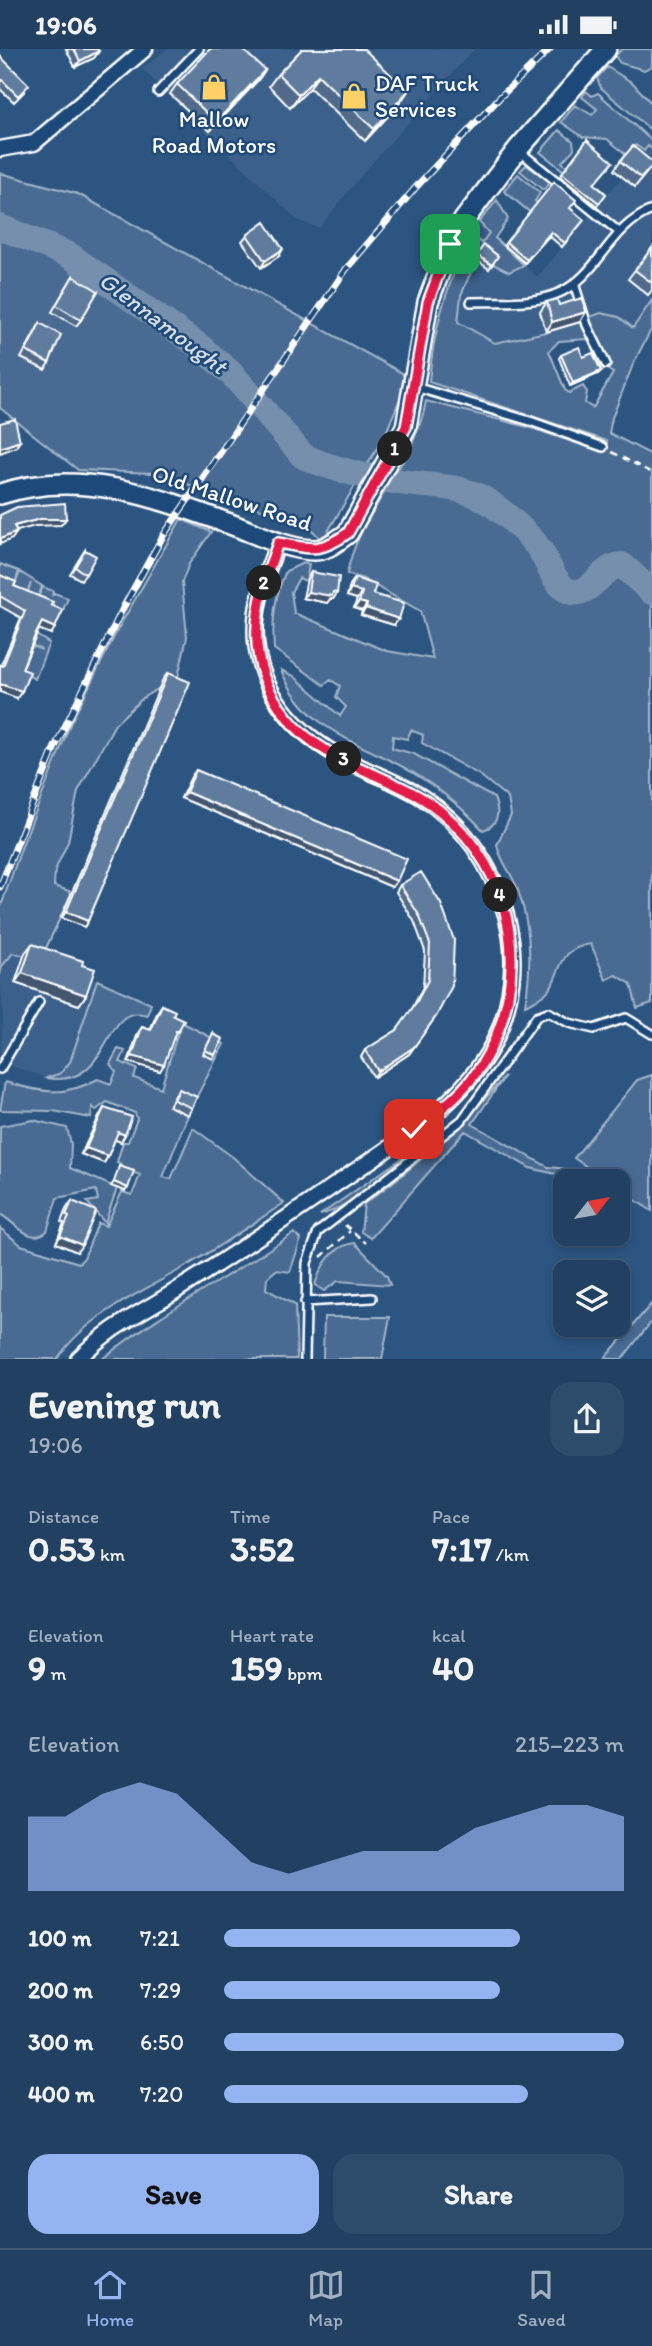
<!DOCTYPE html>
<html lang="en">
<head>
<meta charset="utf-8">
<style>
  :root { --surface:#214062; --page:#2d4b6b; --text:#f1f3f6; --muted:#a2afbe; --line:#3e5977; --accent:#95b2f1 }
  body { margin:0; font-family:Itim,sans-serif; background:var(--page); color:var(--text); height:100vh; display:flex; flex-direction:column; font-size:26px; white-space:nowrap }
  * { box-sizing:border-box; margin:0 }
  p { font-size:23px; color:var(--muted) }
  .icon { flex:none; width:38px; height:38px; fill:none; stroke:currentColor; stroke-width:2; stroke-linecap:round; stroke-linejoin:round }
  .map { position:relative; height:1310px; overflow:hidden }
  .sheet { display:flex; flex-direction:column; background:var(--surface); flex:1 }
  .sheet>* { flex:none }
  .needle { width:46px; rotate:59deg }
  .tools { position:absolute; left:553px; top:1120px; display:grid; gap:14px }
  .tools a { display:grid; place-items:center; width:77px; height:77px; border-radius:14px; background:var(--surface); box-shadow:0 4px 10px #0003,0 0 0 2px var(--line); font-size:35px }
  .pin { position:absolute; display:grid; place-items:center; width:60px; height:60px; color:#fff; margin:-30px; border-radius:14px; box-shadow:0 4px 10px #0006 }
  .km { position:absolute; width:35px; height:35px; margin:-18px; border-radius:50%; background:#222; color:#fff; font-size:19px; line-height:35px; text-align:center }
  .round { display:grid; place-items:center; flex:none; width:74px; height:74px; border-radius:21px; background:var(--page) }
  .head { display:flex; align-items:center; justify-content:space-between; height:119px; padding:0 28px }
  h1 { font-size:38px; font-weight:700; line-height:52px }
  .stats { display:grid; grid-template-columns:repeat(3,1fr); gap:10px; height:119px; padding:7px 28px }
  .stats div { display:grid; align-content:center }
  .stats b { font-size:35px; font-weight:700 }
  .stats small { font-size:19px; font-weight:400 }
  .stats p { font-size:19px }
  .chart { height:196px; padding:14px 28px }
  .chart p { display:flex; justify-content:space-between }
  .chart svg { width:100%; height:126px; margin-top:7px; fill:var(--accent); opacity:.7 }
  .cta { display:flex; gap:14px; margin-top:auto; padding:14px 28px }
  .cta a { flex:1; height:80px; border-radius:21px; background:var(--accent); color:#111; font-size:28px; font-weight:700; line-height:80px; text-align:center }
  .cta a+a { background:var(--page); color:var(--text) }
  ul { padding:0 28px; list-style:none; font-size:23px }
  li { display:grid; grid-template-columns:112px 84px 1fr; align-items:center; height:52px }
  li i { height:18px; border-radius:9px; background:var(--accent) }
  .status { display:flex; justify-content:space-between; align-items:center; height:49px; padding:0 35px; background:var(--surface); direction:ltr }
  .status svg { height:19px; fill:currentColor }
  .menu { display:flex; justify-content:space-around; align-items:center; height:98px; border-top:2px solid var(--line); background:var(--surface); font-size:19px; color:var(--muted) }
  .menu a { display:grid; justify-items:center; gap:4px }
  .menu .active { color:var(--accent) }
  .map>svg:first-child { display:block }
  .built { fill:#3b618b }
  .green { fill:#486b92; stroke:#a4b5c8; stroke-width:2; fill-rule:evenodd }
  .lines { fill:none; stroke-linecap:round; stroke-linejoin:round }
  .river { stroke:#748fad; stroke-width:26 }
  .service-casing { stroke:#fff; stroke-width:12 }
  .minor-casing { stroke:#fff; stroke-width:19 }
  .tertiary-casing { stroke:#fff; stroke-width:24 }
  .path { stroke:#fff; stroke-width:2.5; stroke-dasharray:7 5; stroke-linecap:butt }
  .service { stroke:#1f4a7a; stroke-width:7 }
  .minor { stroke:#1f4a7a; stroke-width:14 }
  .tertiary { stroke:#1f4a7a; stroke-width:19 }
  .rail-casing { stroke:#fff; stroke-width:7 }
  .rail { stroke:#1f4a7a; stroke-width:4.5; stroke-dasharray:13; stroke-linecap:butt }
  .wall { fill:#516b89; stroke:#fff; stroke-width:2 }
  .shaded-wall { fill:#42576f; stroke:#fff; stroke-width:2 }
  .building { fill:#5e7c9f; stroke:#fff; stroke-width:2 }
  .route-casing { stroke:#fff; stroke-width:14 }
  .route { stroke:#e11d48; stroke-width:9 }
  .labels { text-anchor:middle; stroke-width:5; stroke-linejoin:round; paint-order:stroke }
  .poi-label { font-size:23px; fill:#fff; stroke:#1f4a7a; text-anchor:start }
  .street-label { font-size:23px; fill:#fff; stroke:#1f4a7a }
  .water-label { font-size:24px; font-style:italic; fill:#d5dde6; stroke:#1f4a7a }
</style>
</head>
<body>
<div class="status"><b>19:06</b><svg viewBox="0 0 49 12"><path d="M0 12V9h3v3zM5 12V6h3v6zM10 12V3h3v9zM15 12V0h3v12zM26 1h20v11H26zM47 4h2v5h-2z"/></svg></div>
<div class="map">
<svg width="652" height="1310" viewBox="0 0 652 1310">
  <rect width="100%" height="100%" fill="#2c5582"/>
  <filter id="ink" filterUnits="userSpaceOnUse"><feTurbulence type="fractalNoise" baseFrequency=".0143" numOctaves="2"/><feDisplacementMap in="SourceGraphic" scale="14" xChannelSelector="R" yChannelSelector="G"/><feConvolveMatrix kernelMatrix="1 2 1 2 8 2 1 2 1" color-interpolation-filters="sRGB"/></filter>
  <g filter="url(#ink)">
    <path class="built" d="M167,0H474L365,122L319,179L297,171L142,20Z
      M652,93V251L633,279L613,324L605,319L602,322L580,273L495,294L440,263L465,198L479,173L537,228Z
      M13,904H25L97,931L70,1013L61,1024L47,1029L0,1013L3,968L0,926L2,917Z"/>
    <path class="green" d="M622,0H652V17L644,21L620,14L615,7Z
      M607,18L633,34L652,55V82L601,39L597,29Z
      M586,42L592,47L598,44L652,92V100L648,97L644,102L636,96L627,106L607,90L583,88L561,73L575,56L592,66L597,60L582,48Z
      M559,81L573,92L574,100L562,113L567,118L564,122L540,103Z
      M526,116L551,133L543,141L520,122Z
      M0,124L78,145L402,324L407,333L385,386L327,484L320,489L306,475L154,424L78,421L0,359Z
      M518,125L540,144L535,152L538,155L531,164L504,142Z
      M497,151L508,170L495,189L524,216L509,223L493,215L481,200L461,246L458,273L495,294L546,283L601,264L619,268L633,279L652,251V279L634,313L612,369L609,384L652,406V954L637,959L631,935L616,926L606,931L591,895C561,900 563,914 552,936C546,947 535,951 525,956C532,916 531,874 516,836C510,822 500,811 497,796L511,766L508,749L481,727L422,694L423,686L411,681L407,690L393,687L392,699L414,705L494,749C500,763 499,776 483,781C459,755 434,735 403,718C351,690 306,680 281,621L294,627L340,667L346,658L336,648L340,637L331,631L324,636L274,600C272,572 274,548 286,522L303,514L309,516L306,532L299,529L291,543L294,564L387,602L433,610L420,562L363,530L347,525C357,466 415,416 426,352L528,378L603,403L607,392L429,333C433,282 447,233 471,187L482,194L489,184L479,173ZM588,290L602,322L605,319L613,324L593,359L585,354L587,343L583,337L569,344L565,341L549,302L559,292Z
      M181,470L211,483L189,515L182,533L187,588L178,628L144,648L115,675L78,742L68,793L55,821L54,837L72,843L41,910L13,904L2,917L0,926V860L22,797L71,673L118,580Z
      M0,515L19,522L14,537L20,523L42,537L39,546L43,538L53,542L52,547L54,544L68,549L61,566L26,548L31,534L25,548L0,531Z
      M36,586L49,594L35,630L21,623L32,597L42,601L32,596Z
      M97,931L151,955L147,966C100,952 114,1040 47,1029L61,1024L70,1013Z
      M181,973L224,995L193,1055L175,1046L169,1057L188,1066L163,1128L171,1130L193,1079L234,1109L284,1154C252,1175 221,1197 188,1216C141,1244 89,1264 57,1310H0V1179L21,1196L79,1214L84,1209L98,1174L106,1177L122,1143L132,1146L140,1126L120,1118L121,1115L117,1113L123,1093H128L137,1070L135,1064L107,1053L96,1061L92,1058L91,1069L53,1062L0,1061L5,1033C41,1043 63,1049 98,1030L111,1035L116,1023L110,1015L118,1000L125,1002L120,1013L137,1020L134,1029L161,1039Z
      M652,1026V1162L618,1140V1132H607L574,1109L637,1031Z
      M505,1027L472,1075L548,1118L567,1120L581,1132L565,1134L556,1125L530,1119L465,1082L371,1189L361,1183L364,1155C417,1116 462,1078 505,1027Z
      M33,1071L67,1079L71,1095L70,1119L117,1139L105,1174L87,1153L98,1151L96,1141L57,1149L47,1182C30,1197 15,1173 0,1165V1077Z
      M450,1076C426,1098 350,1160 320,1166Z
      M294,1184L301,1190L290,1223L276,1221L267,1229L266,1240L295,1256L297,1310H102C162,1262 231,1227 294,1184Z
      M355,1194L387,1227L390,1236L338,1232L324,1242L315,1236C321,1216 332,1197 355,1194Z
      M652,1254V1272L622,1310H604Z
      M324,1268H390L382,1310H323Z"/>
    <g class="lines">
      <path class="river" d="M0,178L69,206L199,297L232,325L303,407C333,421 374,430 407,434C436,438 463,436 489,453C506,465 529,485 540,501C548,513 556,540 572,543C592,547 602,516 622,516L652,543"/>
      <g class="service-casing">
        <path id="service" d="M158,43L199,0
          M518,101L619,183
          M574,234L587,276L606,315
          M471,253C500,252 534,256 561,243C599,225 610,177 652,161
          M415,338L530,372L603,398
          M0,1020L39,953
          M305,1253L372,1249
          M305,1310L307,1214L318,1183L462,1071L537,967L548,963L569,974L594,980L626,969L652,985"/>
      </g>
      <g class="minor-casing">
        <path id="minor" d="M0,100L34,94L145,0
          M78,1310C113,1275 138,1266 177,1241C234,1205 290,1167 345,1129C401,1090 461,1056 493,995C513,955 518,908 506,866C492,816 464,775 420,747C394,731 364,722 337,706C288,678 251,631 256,571C258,544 269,518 278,493"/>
      </g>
      <g class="tertiary-casing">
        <path id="tertiary" d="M0,445C82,418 161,450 238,478C261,487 290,501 315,501C327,501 338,491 348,484L406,378L428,253L450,195L464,171L518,100L606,0"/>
      </g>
      <path class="path" d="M612,403L652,424
        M345,1176L366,1194
        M321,1208L350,1182"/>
      <use href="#service" class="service"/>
      <use href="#minor" class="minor"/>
      <use href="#tertiary" class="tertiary"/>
      <g class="rail-casing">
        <path id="rail" d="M0,838L54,700L124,557L163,487L347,219L417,137L500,48L550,0"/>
      </g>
      <use href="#rail" class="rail"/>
    </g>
    <path class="wall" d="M66,0H97L99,2L94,9L75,18Z
      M302,0L408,42L399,55L365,92L310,39L290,59L269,37L278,25Z
      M0,7L25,42L14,53L0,40Z
      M265,21L258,31L210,82L170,45L177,35Z
      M587,91L595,135L606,145L597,157L560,127Z
      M620,112L652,117L635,138L614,121Z
      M554,133L570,160L584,171L562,198L549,187L525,214L504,196Z
      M247,186L279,207L261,219L242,192Z
      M484,196L498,207L489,220L474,209Z
      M652,199V241L648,246L628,230Z
      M73,227L81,271L76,277L52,263Z
      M547,253L559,256L580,273L546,283L540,263Z
      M40,274L49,314L45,321L21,309Z
      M561,306L583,308L601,322L598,325L570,337L559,309Z
      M85,501L86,525L81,531L70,525Z
      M311,523L337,544L333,550H330L327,554L303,549L307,530Z
      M0,526L14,537L51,556V585L39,580L22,620L17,649L1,616L21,569L0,557Z
      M355,529L373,545L394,576L361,566L362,562L354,559L357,550L347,547L350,536Z
      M168,624L88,872L84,878L61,869L163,630Z
      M196,721L392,838L181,749L191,728Z
      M400,836L441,855L437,966L409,1005L374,1028L361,1008L365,1001L397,981L412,960L423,938L425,902L414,872L396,843Z
      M32,895L82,916L86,946L79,956L15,934L25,904Z
      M162,956L173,966L174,989L173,988L160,1022L128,1013L138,984L142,978L150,981L158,962Z
      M213,985L215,1006L213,1010L203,1005Z
      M179,1040L192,1059L188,1066L169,1057Z
      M104,1059L121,1093L115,1090L108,1107L104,1114L81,1105L100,1066Z
      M72,1152L77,1203L56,1194L64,1174L61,1173L67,1158Z"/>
    <path class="shaded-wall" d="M99,2L94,9L75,18L80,12Z
      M265,21L258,31L210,82L216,73Z
      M318,26L310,39L290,59L299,46Z
      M408,42L399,55L365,92L374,80Z
      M283,200L279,207L261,219L265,212Z
      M586,263L580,273L546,283L552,273Z
      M601,322L598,325L570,337L573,334Z
      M20,392L16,398L0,404V399Z
      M40,470H66L61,476L35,477L10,484L14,477Z
      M17,483L12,490L0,495V490Z
      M351,540L362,543L357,550L347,547Z
      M308,543H333L337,544L333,550H330L327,554L303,549Z
      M359,553L367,555L362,562L354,559Z
      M366,559L399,570L394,576L361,566Z
      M42,573L55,579L51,585L38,580Z
      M0,635L22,642L17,649L0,643Z
      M186,743L397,832L392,838L181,749Z
      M66,863L88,872L84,878L61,869Z
      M22,924L86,946L79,956L15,934Z
      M414,998L409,1005L374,1028L378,1022Z
      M132,1007L164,1016L160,1022L128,1013Z
      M118,1083L125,1086L121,1093L113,1090Z
      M86,1099L108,1107L104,1114L81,1105Z
      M114,1133L128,1139L125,1142L111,1137Z
      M60,1187L82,1196L77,1203L56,1194Z"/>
    <path class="building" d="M74,0H97L99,2L80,12Z
      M210,0H242L265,21L216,73L177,35Z
      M302,0H364L408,42L374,80L318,26L299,46L278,25Z
      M0,7L29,36L18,47L2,31L0,33Z
      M587,91L613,113L594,135L606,145L599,154L562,124Z
      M633,97L652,113V117L641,129L620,112Z
      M554,133L576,151L570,159L584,171L565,194L551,183L527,211L506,193Z
      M265,173L283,200L265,212L247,186Z
      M484,196L498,207L492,216L477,206Z
      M652,199V234L635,221Z
      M73,227L98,242L81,271L56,256Z
      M582,249L586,263L552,273L547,253L557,250L559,256Z
      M40,274L61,286L49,314L26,302Z
      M579,298L583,308L593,304L601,322L573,334L561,306Z
      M15,370L20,392L0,399V374Z
      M65,454L66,470H40L14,477L17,483L0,490V466L17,458Z
      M85,501L96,507L86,525L75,518Z
      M311,523L339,528L337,544L333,543L332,547L308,543Z
      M0,526L16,533L14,537L53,553L51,556L63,561L55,579L42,573L34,589L22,620L30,623L22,642L0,635V616L3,617L25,562L0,547Z
      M355,529L376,536L373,545L404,554L399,570L366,559L367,555L359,553L362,543L351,540Z
      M168,624L190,633L88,872L66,863Z
      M196,721L407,810L397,832L186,743Z
      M421,823L441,855L454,891L452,937L437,966L414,998L378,1022L365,1001L397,981L416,954L428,931L430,895L419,866L400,836Z
      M32,895L83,912L82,916L95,920L86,946L22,924Z
      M162,956L175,962L173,966L184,971L178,983L176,982L164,1016L132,1007L142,978L151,981Z
      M213,985L223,990L215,1006L205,1001Z
      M179,1040L197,1048L192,1059L174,1051Z
      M104,1059L132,1068L125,1086L118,1083L108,1107L86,1099Z
      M119,1117L134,1122L128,1139L114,1133Z
      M72,1152L96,1162L82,1196L60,1187L69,1168L66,1166Z"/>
  </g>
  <g class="lines" filter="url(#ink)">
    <g class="route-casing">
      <path id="route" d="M414,1080C440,1061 465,1043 482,1015C533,932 516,823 440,762C394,725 324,716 287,668C241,611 255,556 278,494C311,500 320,504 348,484L406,378L428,253L450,195"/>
    </g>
    <use href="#route" class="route"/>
  </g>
  <defs>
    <g id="shop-bare" transform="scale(2.1)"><path d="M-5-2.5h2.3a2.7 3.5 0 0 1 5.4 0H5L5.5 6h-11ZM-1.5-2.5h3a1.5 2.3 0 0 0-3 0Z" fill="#ffd166" stroke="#1f4a7a" stroke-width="2.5" paint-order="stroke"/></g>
  </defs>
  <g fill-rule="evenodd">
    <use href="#shop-bare" x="214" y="38"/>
    <use href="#shop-bare" x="354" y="47"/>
  </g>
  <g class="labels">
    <g class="poi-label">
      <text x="375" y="42">DAF Truck<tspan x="375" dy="26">Services</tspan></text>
      <text x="214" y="78" text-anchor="middle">Mallow<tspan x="214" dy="26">Road Motors</tspan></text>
    </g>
    <g class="street-label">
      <text transform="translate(232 449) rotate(18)" y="8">Old Mallow Road</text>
    </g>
    <g class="water-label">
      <text transform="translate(163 274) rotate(37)" y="8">Glennamought</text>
    </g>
  </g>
</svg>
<div class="tools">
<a><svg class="needle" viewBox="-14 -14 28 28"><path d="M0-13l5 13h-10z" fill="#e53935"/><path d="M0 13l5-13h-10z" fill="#a2afbe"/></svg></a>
<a><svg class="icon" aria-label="layers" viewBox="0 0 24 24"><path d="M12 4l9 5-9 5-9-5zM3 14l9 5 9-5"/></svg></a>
</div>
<div class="pin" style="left:450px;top:195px;background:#1e9e55"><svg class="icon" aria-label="arrive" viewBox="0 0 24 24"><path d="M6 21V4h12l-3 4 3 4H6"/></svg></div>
<div class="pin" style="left:414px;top:1080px;background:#d93025"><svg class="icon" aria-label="check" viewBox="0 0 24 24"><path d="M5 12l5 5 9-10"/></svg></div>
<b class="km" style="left:395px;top:400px">1</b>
<b class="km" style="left:264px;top:534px">2</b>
<b class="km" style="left:344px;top:710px">3</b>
<b class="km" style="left:500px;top:846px">4</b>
</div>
<section class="sheet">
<div class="head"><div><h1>Evening run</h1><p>19:06</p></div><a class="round"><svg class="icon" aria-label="share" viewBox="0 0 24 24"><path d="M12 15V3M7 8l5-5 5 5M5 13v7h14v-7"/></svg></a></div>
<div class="stats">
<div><p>Distance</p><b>0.53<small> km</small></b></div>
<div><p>Time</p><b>3:52</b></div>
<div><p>Pace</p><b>7:17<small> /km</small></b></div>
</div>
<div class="stats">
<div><p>Elevation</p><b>9<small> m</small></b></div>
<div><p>Heart rate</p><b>159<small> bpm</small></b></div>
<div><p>kcal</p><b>40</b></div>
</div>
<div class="chart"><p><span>Elevation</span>215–223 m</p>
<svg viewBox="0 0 160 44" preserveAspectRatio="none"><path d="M0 44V18L10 18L20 10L30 6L40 10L50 22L60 34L70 38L80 34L90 30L100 30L110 30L120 22L130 18L140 14L150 14L160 18V44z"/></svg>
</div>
<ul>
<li><b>100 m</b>7:21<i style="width:74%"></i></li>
<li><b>200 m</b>7:29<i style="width:69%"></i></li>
<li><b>300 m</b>6:50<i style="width:100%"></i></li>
<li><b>400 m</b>7:20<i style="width:76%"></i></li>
</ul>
<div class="cta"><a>Save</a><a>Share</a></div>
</section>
<nav class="menu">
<a class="active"><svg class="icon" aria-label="home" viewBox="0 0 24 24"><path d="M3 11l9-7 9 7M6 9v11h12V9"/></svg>Home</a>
<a><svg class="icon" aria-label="map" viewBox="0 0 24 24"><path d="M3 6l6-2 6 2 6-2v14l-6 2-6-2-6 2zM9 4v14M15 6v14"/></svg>Map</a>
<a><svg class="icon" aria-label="saved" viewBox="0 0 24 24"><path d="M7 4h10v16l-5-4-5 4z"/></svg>Saved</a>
</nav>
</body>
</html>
